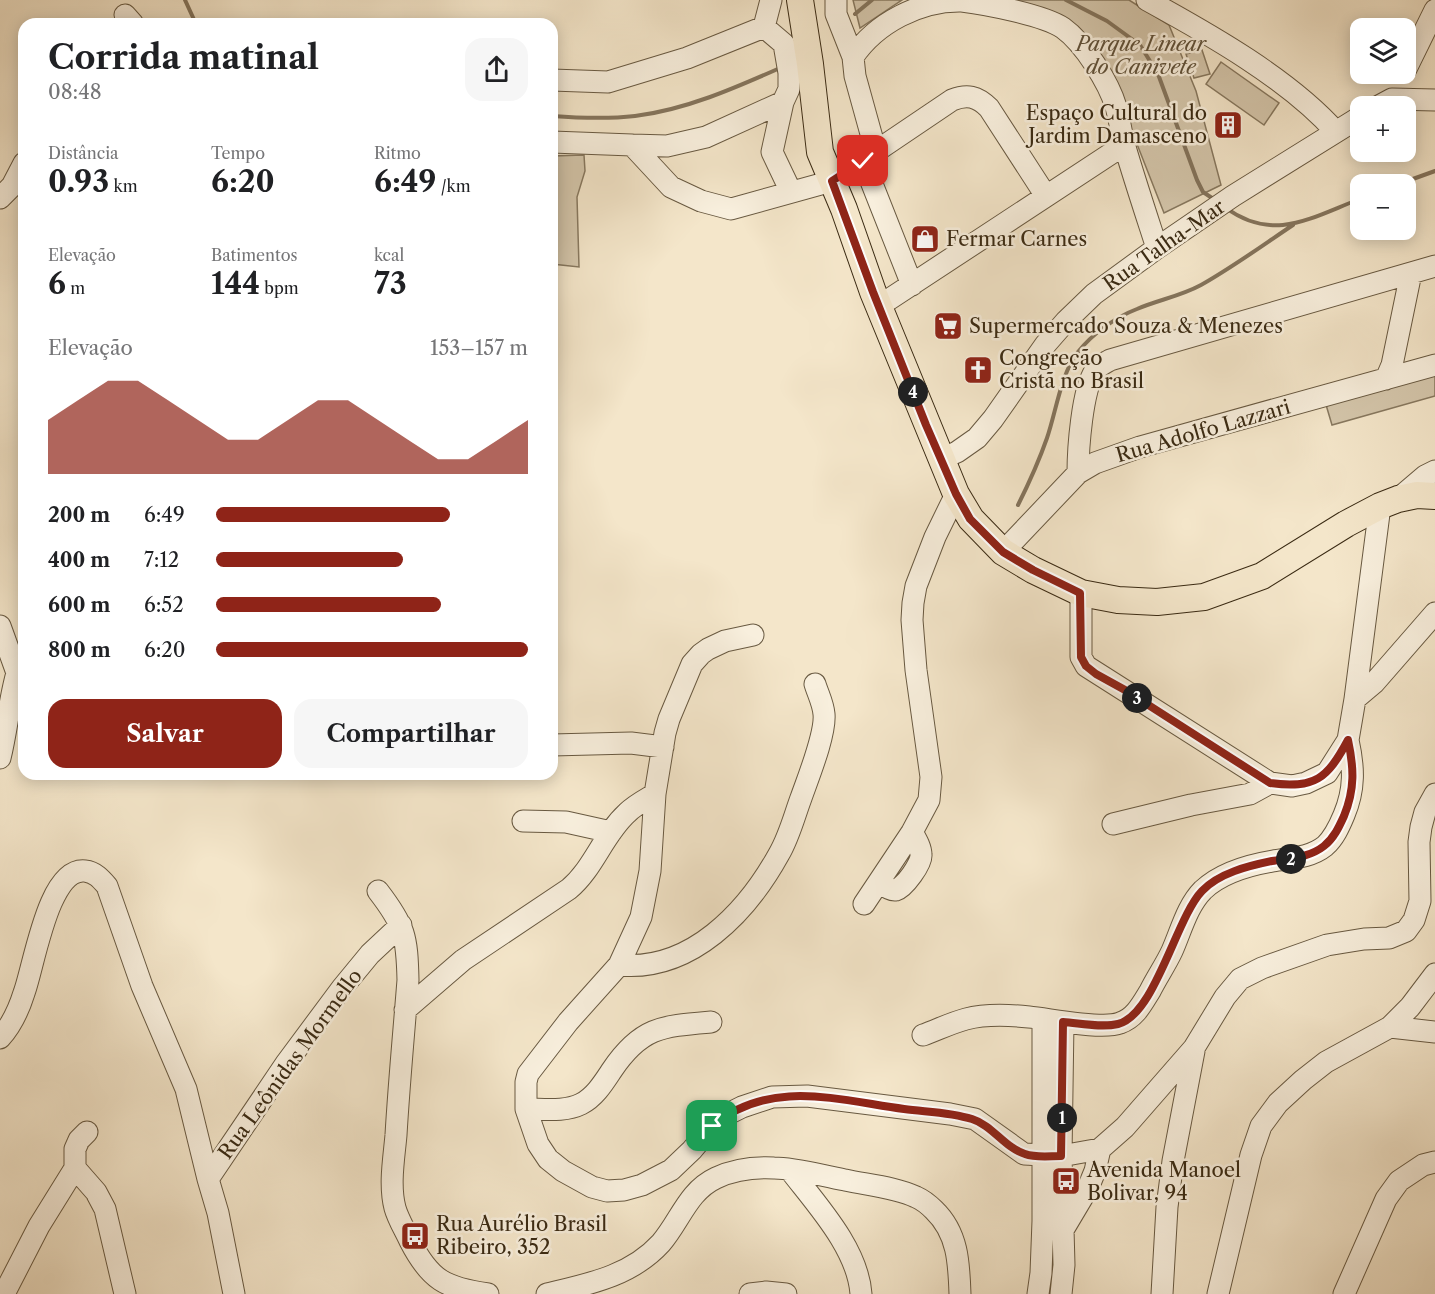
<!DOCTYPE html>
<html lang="pt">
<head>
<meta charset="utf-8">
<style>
  :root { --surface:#fff; --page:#f6f6f6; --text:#202124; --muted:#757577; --accent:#8f2418 }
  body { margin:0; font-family:"Libre Caslon Text",serif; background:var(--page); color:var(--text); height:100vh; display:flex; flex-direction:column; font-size:22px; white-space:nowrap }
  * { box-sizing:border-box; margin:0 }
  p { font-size:20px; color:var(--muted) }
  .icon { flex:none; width:33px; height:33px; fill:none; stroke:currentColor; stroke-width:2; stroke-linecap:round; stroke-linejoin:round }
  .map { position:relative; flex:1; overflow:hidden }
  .panel { position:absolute; left:18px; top:18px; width:540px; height:762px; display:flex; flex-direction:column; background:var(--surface); border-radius:18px; box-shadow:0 3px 15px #0003 }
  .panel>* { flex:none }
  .tools { position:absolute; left:1350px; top:18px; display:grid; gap:12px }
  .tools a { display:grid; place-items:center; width:66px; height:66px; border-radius:12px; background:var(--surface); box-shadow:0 3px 15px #0003; font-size:30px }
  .pin { position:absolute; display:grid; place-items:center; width:51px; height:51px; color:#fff; margin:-26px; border-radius:12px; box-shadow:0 3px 9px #0006 }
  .km { position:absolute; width:30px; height:30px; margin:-15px; border-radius:50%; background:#222; color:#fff; font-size:16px; line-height:30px; text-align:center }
  .round { display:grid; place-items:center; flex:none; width:63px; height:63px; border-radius:18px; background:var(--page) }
  .overview { display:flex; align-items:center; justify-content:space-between; height:102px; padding:0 30px }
  h1 { font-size:33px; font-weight:700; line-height:45px }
  .metrics { display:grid; grid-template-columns:repeat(3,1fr); gap:9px; height:102px; padding:6px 30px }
  .metrics div { display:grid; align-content:center }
  .metrics b { font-size:30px; font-weight:700 }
  .metrics small { font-size:16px; font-weight:400 }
  .metrics p { font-size:16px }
  .chart { height:168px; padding:12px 30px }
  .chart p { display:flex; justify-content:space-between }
  .chart svg { width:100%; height:108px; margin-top:6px; fill:var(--accent); opacity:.7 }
  .primary-button { display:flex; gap:12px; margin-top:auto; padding:12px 30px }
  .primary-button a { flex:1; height:69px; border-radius:18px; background:var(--accent); color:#fff; font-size:24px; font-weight:700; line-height:69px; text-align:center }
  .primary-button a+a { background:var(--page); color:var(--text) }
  ul { padding:0 30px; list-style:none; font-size:20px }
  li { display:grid; grid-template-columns:96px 72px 1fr; align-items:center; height:45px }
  li i { height:15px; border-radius:8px; background:var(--accent) }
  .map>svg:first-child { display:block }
  .green { fill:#d4c6ab; stroke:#87785f; stroke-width:1.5 }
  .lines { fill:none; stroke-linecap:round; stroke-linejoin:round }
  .stream { stroke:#84745c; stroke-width:4 }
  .minor-casing { stroke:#685941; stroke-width:23 }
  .major-casing { stroke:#3a2a13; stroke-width:28 }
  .minor { stroke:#f8efdd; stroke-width:21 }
  .major { stroke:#f4e6ca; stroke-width:26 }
  .route-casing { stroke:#fff; stroke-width:12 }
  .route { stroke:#8f2418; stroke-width:8 }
  .labels { text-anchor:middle; stroke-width:5; stroke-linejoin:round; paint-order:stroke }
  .park-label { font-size:20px; font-style:italic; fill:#605139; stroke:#f8efdd }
  .poi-label { font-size:20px; fill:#3a2a13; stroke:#f8efdd; text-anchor:start }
  .street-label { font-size:20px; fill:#3a2a13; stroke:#f8efdd }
</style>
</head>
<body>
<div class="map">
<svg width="1435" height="1294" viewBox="0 0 1435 1294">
  <rect width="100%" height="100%" fill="#f4e6ca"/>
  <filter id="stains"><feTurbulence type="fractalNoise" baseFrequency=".00333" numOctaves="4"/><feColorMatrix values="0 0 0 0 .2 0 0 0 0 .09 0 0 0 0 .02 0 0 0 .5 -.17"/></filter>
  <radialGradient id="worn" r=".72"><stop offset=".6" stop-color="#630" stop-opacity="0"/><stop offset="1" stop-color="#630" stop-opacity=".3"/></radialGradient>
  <path class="green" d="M853,0H902L860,28Z
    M1005,0H1129L1169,25L1196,91L1221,185L1164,213L1117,93L1101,59Z
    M1202,50L1210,74L1194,78L1186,54Z
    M1221,62L1279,103L1264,125L1206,84Z
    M584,155L585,171L577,197L579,267L552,264V156Z
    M1435,369V396L1332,425L1324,398Z"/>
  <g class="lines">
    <path class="stream" d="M185,0L196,24
      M1066,0L1107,21L1140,45L1158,74L1197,180L1203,192L1215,200
      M855,14L872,0
      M552,116C579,118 609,119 635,116C685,110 735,88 780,68
      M1399,184L1435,171
      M1226,208C1274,243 1312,217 1360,199
      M1018,505C1029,483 1039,461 1047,438C1056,412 1061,373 1078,352C1092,334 1116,317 1137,309C1158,300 1181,296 1201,285C1233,267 1263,245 1293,225"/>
    <g class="minor-casing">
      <path id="minor" d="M836,0V14L853,57
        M1147,0C1209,34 1289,79 1336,132
        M125,15L133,24
        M764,27L784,44L789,73V89L783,102L772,152L791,192
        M1406,69L1435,10
        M552,80L608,82L687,58L764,27L771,0
        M1379,106L1392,99L1435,100
        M552,142L632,145L671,187L701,201L731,209L832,181L952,100C967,94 977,96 989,108L1046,196
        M632,145L667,146L706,137L783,102
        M876,152L855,76L853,57C876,23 920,0 962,1C986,4 1044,15 1063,28C1084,43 1109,83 1116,107C1120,120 1121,134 1125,147C1135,181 1146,214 1157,248
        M863,161L912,285
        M0,198L12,186L24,163
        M879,306L1124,145
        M1386,379L1392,365L1411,273
        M941,459L957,452L977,438L993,419L1045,345L1066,321L1094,294L1157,248L1233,196L1360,117
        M1078,473C1078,449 1082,390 1095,371C1098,366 1105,363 1110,360L1435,266
        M1398,499L1425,476L1435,471
        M1003,552L1078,473L1095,463L1140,447L1435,365
        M1081,593V657L1086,666L1270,783L1292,786L1306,783L1327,773L1348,740L1355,699L1374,683L1435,613
        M0,626L17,673
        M753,635L725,641L708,649L701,654L692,664L669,719L665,733L655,794L650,871L641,917L619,965L568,1022L528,1074L526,1082V1109L538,1144L548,1159L563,1171L592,1187L607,1191L624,1190L642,1185L671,1170L692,1150L712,1126L724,1116L742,1107L772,1097L807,1096L950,1114L975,1119L1024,1154L1061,1156L1100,1149
        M1355,699L1380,506
        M552,745L631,743L663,747
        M0,758C7,730 9,701 17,673H24
        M523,821L566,822L611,832
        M1113,824L1191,805L1250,794L1270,783
        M879,882C884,885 890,891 896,890C904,888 922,863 921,855C921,847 916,839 912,832
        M378,891C405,926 407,936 408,980C404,1031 399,1083 396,1135C394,1158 389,1185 395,1208C398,1219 405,1230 410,1241C430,1280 445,1288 488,1294
        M864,904L912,832L929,800L931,777L916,670L912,620L913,603L916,586L935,537L956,494
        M619,965C691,972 747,912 779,854C789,837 794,817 801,798C808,778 826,734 824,714C823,703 818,694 815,684
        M405,1010L463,960L569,889C594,868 603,835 627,813C635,805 645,800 655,794
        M1390,1027L1435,1032
        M923,1035C937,1030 951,1023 966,1019C985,1014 1010,1015 1029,1017C1050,1019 1102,1030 1120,1023C1135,1018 1142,1004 1150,991C1157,977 1166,964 1172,951C1181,931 1187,906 1203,890C1221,873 1249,865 1273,861C1291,858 1310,858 1325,846C1334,838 1339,827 1344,815C1355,789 1354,767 1348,740
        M0,1038C11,1026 19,1009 24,993C34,967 48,867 85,871C95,872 101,879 107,886L142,986L186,1089L208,1179L218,1213L234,1294
        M526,1109C544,1109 565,1112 581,1104C595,1097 604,1082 612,1070C641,1027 662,1026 711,1022
        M87,1132L79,1140L75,1149V1168L96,1192L105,1209L125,1294
        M790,1170C817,1205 858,1249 861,1294
        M208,1179L287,1062L342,988L370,954L401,925
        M1063,1230L1088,1188L1095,1171L1100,1149L1125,1127L1194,1048L1225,997L1240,979L1262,968L1327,945L1364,939L1389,938L1406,931L1414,920L1420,901L1419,842L1421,827L1425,812L1435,794
        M4,1294L39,1226L75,1168
        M547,1294C589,1284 631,1276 661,1243C680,1221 688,1191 716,1178C733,1170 755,1167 774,1168C797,1168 822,1176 845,1180C868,1185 895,1187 916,1197C923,1200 929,1205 934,1210C958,1233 959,1263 960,1294
        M750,1294L766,1292L786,1294
        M1038,1294L1041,1273L1043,1221V1019
        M1061,1294L1064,1265L1061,1156L1063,1022
        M1162,1294L1167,1207L1173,1161L1194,1051
        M1218,1294L1251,1155L1261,1126L1278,1103L1303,1080L1326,1062L1390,1027L1410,1007L1435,974
        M1344,1294L1386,1199L1399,1181L1423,1165L1435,1162"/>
    </g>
    <g class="major-casing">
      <path id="major" d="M800,0L810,64L820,152L844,209L873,292L956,494L971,519L1003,552L1033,570L1081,593L1118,600L1157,602L1204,597L1262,576L1346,524L1380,506L1398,499L1417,495L1435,496"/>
    </g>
    <use href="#minor" class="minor"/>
    <use href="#major" class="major"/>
  </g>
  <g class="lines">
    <g class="route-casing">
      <path id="route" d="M712,1126C770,1078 837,1100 904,1109C927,1112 950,1112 972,1119C992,1125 1005,1148 1025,1154C1036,1158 1049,1156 1061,1156L1063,1022C1079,1023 1101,1028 1118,1024C1155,1015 1176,918 1202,891C1219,873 1248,866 1272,861C1290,858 1309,858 1324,846C1334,838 1339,827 1344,816C1355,789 1354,768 1348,740C1327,779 1315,789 1270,783L1125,690L1096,674L1086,666L1081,657L1080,593L1033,570L1003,552L970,519L956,494L926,425L873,292L832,181L863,161"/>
    </g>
    <use href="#route" class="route"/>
  </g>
  <defs>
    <g id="building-square" transform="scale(1.5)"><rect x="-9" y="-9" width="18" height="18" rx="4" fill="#8f2418" stroke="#f8efdd"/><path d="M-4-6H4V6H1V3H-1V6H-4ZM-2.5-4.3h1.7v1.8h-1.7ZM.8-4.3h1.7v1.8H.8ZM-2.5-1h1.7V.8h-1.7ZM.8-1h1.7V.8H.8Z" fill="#fff"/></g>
    <g id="shop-square" transform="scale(1.5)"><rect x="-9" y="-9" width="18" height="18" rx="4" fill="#8f2418" stroke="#f8efdd"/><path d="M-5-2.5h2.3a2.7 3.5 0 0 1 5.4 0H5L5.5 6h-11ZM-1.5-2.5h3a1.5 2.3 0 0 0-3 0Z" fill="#fff"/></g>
    <g id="supermarket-square" transform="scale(1.5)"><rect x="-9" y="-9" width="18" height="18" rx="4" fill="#8f2418" stroke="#f8efdd"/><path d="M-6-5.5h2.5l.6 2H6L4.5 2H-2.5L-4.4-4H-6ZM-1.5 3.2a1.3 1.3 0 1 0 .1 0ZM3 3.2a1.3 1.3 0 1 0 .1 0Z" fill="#fff"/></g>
    <g id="church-square" transform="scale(1.5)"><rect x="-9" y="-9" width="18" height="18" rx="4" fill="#8f2418" stroke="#f8efdd"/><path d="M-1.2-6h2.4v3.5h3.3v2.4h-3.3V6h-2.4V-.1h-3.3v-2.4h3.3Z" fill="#fff"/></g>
    <g id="bus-square" transform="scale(1.5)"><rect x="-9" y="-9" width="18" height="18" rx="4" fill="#8f2418" stroke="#f8efdd"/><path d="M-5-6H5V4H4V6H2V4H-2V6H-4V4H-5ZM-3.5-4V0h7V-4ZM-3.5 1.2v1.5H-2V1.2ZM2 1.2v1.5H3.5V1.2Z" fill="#fff"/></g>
  </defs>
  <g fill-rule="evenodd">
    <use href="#building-square" x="1228" y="125"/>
    <use href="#shop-square" x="925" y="239"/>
    <use href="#supermarket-square" x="948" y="326"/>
    <use href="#church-square" x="978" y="370"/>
    <use href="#bus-square" x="1066" y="1181"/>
    <use href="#bus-square" x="415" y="1236"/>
  </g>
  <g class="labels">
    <g class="park-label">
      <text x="1141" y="51">Parque Linear<tspan x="1141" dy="23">do Canivete</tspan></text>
    </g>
    <g class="poi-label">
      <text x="1207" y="120" text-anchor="end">Espaço Cultural do<tspan x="1207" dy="23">Jardim Damasceno</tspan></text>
      <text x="946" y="246">Fermar Carnes</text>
      <text x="969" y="333">Supermercado Souza &amp; Menezes</text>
      <text x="999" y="365">Congreção<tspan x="999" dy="23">Cristã no Brasil</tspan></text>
      <text x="1087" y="1177">Avenida Manoel<tspan x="1087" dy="23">Bolivar, 94</tspan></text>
      <text x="436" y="1231">Rua Aurélio Brasil<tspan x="436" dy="23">Ribeiro, 352</tspan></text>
    </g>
    <g class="street-label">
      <text transform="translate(1164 245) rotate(-35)" y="7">Rua Talha-Mar</text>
      <text transform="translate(1203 431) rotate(-16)" y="7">Rua Adolfo Lazzari</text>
      <text transform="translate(290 1064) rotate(-54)" y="7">Rua Leônidas Mormello</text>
    </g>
  </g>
  <rect width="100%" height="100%" filter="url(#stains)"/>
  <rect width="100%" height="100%" fill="url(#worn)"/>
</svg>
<div class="tools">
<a><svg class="icon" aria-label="layers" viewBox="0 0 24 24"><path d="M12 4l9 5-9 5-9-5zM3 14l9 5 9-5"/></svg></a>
<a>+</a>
<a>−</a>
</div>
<div class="pin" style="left:712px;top:1126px;background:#1e9e55"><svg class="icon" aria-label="arrive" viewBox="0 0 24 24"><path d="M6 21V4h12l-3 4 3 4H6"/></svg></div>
<div class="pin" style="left:863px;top:161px;background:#d93025"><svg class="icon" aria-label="check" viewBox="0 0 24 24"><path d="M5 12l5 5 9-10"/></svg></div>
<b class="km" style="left:1062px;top:1118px">1</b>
<b class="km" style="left:1291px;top:859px">2</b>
<b class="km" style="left:1137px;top:698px">3</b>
<b class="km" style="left:913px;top:392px">4</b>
<section class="panel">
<div class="overview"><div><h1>Corrida matinal</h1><p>08:48</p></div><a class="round"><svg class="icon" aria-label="share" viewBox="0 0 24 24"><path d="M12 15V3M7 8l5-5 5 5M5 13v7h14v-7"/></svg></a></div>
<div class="metrics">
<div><p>Distância</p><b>0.93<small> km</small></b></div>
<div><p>Tempo</p><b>6:20</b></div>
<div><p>Ritmo</p><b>6:49<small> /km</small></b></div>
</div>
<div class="metrics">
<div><p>Elevação</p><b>6<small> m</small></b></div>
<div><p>Batimentos</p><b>144<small> bpm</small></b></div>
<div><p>kcal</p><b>73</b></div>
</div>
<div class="chart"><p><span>Elevação</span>153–157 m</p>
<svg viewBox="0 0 160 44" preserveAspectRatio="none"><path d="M0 44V22L10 14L20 6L30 6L40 14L50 22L60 30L70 30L80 22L90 14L100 14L110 22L120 30L130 38L140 38L150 30L160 22V44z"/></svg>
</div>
<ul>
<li><b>200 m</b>6:49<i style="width:75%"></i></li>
<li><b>400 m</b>7:12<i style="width:60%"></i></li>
<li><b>600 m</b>6:52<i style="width:72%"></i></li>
<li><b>800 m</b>6:20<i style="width:100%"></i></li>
</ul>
<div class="primary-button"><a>Salvar</a><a>Compartilhar</a></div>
</section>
</div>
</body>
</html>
